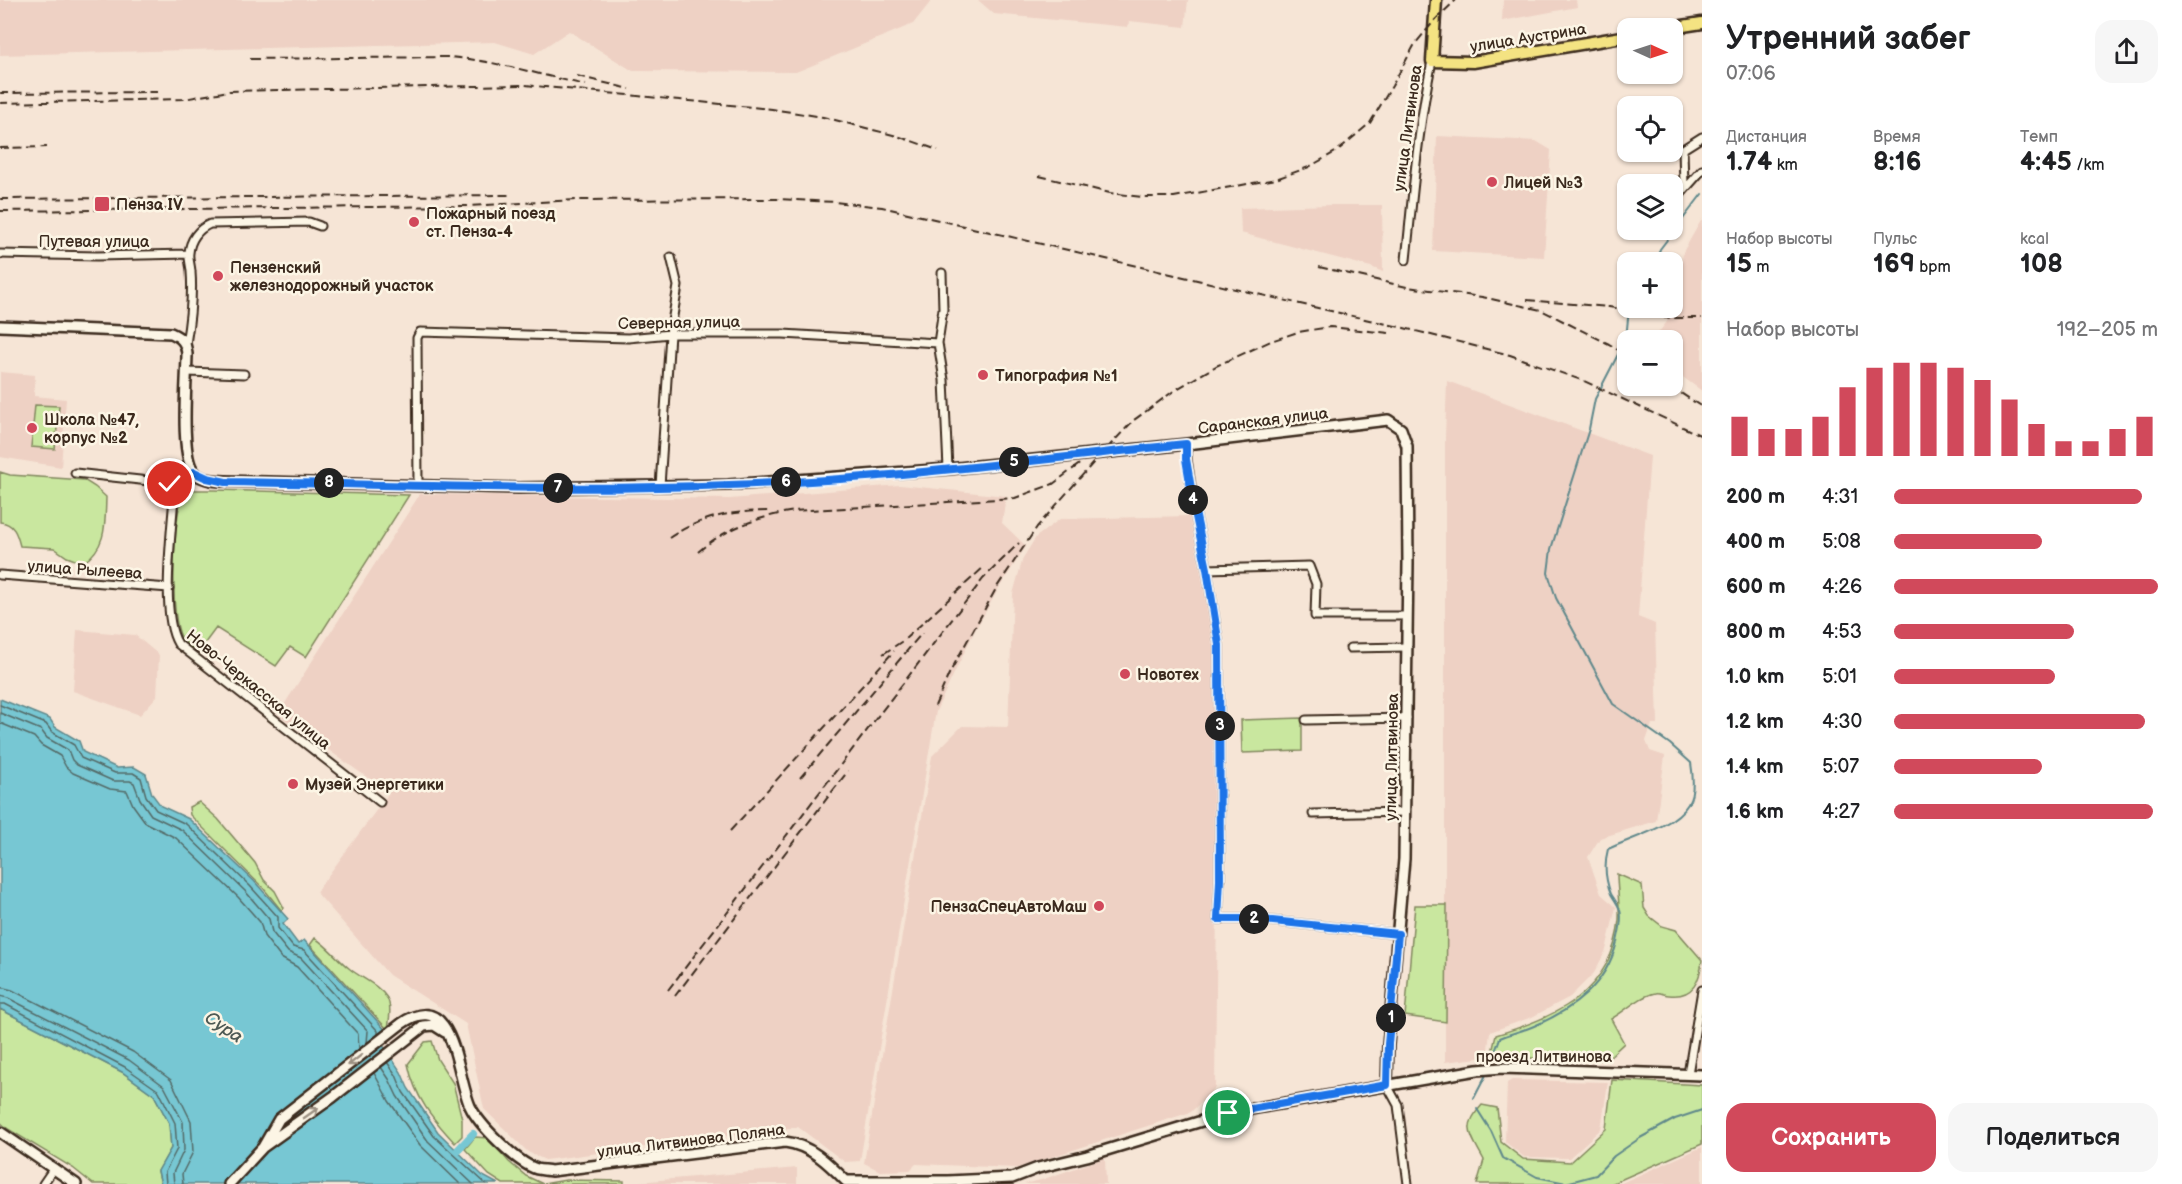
<!DOCTYPE html>
<html lang="ru">
<head>
<meta charset="utf-8">
<style>
  :root { --surface:#fff; --page:#f6f6f6; --text:#202124; --muted:#757577; --accent:#d1495b }
  body { margin:0; font-family:"Balsamiq Sans",sans-serif; background:var(--page); color:var(--text); height:100vh; display:flex; flex-direction:column; font-size:22px; white-space:nowrap }
  * { box-sizing:border-box; margin:0 }
  p { font-size:20px; color:var(--muted) }
  .icon { flex:none; width:33px; height:33px; fill:none; stroke:currentColor; stroke-width:2; stroke-linecap:round; stroke-linejoin:round }
  .map { position:relative; flex:1; overflow:hidden }
  .drawer { display:flex; flex-direction:column; background:var(--surface); width:480px }
  .drawer>* { flex:none }
  .needle { width:39px; rotate:93deg }
  .controls { position:absolute; left:1617px; top:18px; display:grid; gap:12px }
  .controls a { display:grid; place-items:center; width:66px; height:66px; border-radius:12px; background:var(--surface); box-shadow:0 2px 4px #0004; font-size:30px }
  .pin { position:absolute; display:grid; place-items:center; width:51px; height:51px; color:#fff; margin:-26px; border:3px solid #fff; border-radius:50%; box-shadow:0 2px 6px #0007 }
  .km { position:absolute; width:30px; height:30px; margin:-15px; border-radius:50%; background:#222; color:#fff; font-size:16px; line-height:30px; text-align:center }
  .round { display:grid; place-items:center; flex:none; width:63px; height:63px; border-radius:18px; background:var(--page) }
  .headline { display:flex; align-items:center; justify-content:space-between; height:102px; padding:0 24px }
  h1 { font-size:33px; font-weight:700; line-height:45px }
  .stats { display:grid; grid-template-columns:repeat(3,1fr); gap:9px; height:102px; padding:6px 24px }
  .stats div { display:grid; align-content:center }
  .stats b { font-size:26px; font-weight:700 }
  .stats small { font-size:16px; font-weight:400 }
  .stats p { font-size:16px }
  .chart { height:168px; padding:12px 24px }
  .chart p { display:flex; justify-content:space-between }
  .chart svg { width:100%; height:108px; margin-top:6px; stroke:var(--accent); stroke-width:6 }
  .cta { display:flex; gap:12px; margin-top:auto; padding:12px 24px }
  .cta a { flex:1; height:69px; border-radius:18px; background:var(--accent); color:#fff; font-size:24px; font-weight:700; line-height:69px; text-align:center }
  .cta a+a { background:var(--page); color:var(--text) }
  ul { padding:0 24px; list-style:none; font-size:20px }
  li { display:grid; grid-template-columns:96px 72px 1fr; align-items:center; height:45px }
  li i { height:15px; border-radius:8px; background:var(--accent) }
  main { display:flex; flex:1; min-height:0 }
  .map>svg:first-child { display:block }
  .built { fill:#eed1c4 }
  .green { fill:#c9e79f; stroke:#82885e; stroke-width:1.5 }
  .water { fill:#77c7d3; stroke:#5f888b; stroke-width:1.5 }
  .lines { fill:none; stroke-linecap:round; stroke-linejoin:round }
  .shore { stroke:#536966; stroke-width:1.5 }
  .stream { stroke:#5f888b; stroke-width:2 }
  .canal { stroke:#77c7d3; stroke-width:8 }
  .street-casing { stroke:#3b2a1e; stroke-width:11 }
  .secondary-casing { stroke:#3b2a1e; stroke-width:14 }
  .primary-casing { stroke:#3b2a1e; stroke-width:15 }
  .street { stroke:#fcf5e5; stroke-width:7 }
  .secondary { stroke:#fcf5e5; stroke-width:9 }
  .primary { stroke:#f4e382; stroke-width:10 }
  .rail { stroke:#3b2a1e; stroke-width:2; stroke-dasharray:9 4.5; stroke-linecap:butt }
  .oneway { stroke:#9c9082 }
  .route-casing { stroke:#fff; stroke-width:12 }
  .route { stroke:#1a73e8; stroke-width:8 }
  .poi-dot { fill:#d1495b; stroke:#fcf5e5; stroke-width:2 }
  .labels { text-anchor:middle; stroke-width:5; stroke-linejoin:round; paint-order:stroke }
  .street-label { font-size:16px; fill:#3b2a1e; stroke:#fcf5e5 }
  .poi-label { font-size:16px; font-weight:bold; fill:#3b2a1e; stroke:#fcf5e5; text-anchor:start }
  .water-label { font-size:18px; font-style:italic; fill:#4d5954; stroke:#fcf5e5 }
</style>
</head>
<body>
<main>
<div class="map">
<svg width="1702" height="1184" viewBox="0 0 1702 1184">
  <rect width="100%" height="100%" fill="#f6e5d6"/>
  <filter id="ink" filterUnits="userSpaceOnUse"><feTurbulence type="fractalNoise" baseFrequency=".0167" numOctaves="2"/><feDisplacementMap in="SourceGraphic" scale="12" xChannelSelector="R" yChannelSelector="G"/><feConvolveMatrix kernelMatrix="1 2 1 2 8 2 1 2 1" color-interpolation-filters="sRGB"/></filter>
  <g filter="url(#ink)">
    <path class="built" d="M0,0H932L913,24L796,72L633,71L569,31L534,54L495,42L0,55Z
      M978,0H1188L1185,27L1129,21L1128,27L994,14Z
      M1503,0H1576L1577,7L1502,21Z
      M1437,136L1536,141L1551,150L1544,257L1433,251Z
      M1330,205H1382L1383,272L1371,267L1241,233L1240,208Z
      M1702,219V391L1673,370L1672,340H1653L1666,323L1677,302L1683,252Z
      M0,372L35,375L34,396L66,399L61,467L0,457Z
      M1447,381L1650,456L1638,617L1655,624L1658,724H1652L1646,741L1650,751L1665,756L1656,821L1600,838L1588,857L1601,894L1616,907L1606,950L1594,973L1570,997L1532,1017L1490,1032L1487,1057L1445,1062V437Z
      M900,485L1006,496L1002,523L1026,546L999,588L974,632L936,711L860,1161L845,1162L798,1127L545,1160L528,1152L484,1109L466,1024L389,975L316,892L389,793L278,714L420,494L730,499Z
      M1191,516L1216,649L1218,801L1215,1088L1191,1112L1017,1168L916,1164L910,1170L880,1171L864,1163L932,756L962,726L1008,727L1013,594L1023,558L1036,537L1060,519Z
      M77,630L135,635L159,655L157,696L140,715L73,691Z
      M1512,1080L1608,1082L1601,1129L1569,1158L1524,1157L1505,1142L1507,1083Z
      M1702,1147V1184H1619Z
      M1105,1158L1106,1184H1024L1041,1180Z
      M797,1168V1184H638V1182Z"/>
    <path class="green" d="M35,405L59,406L55,449L31,447Z
      M0,472L10,475L84,480L95,487L106,497C105,524 107,547 83,563L67,557L54,548L20,546C17,534 14,523 0,522Z
      M189,490H215L409,495L306,657L290,647L276,666L216,628L199,651C192,648 184,644 181,637C170,614 174,540 178,514C179,505 182,495 189,490Z
      M1302,718V751L1242,753L1241,720Z
      M199,802L218,819L255,863L264,880L275,891L284,908L281,910L264,889L190,815L189,807Z
      M1617,874L1642,885L1644,908L1649,916L1662,926L1676,930L1702,960C1700,980 1694,998 1669,995C1665,995 1660,992 1656,993C1639,996 1626,1011 1611,1019L1624,1043L1606,1060L1491,1057L1496,1035C1557,1017 1612,992 1619,920C1620,905 1617,889 1617,874Z
      M1415,905H1447L1446,1022L1405,1016Z
      M315,938C329,947 337,959 350,969C361,978 379,985 387,998C392,1007 389,1020 388,1030L310,945Z
      M0,1009L122,1072L154,1095L169,1123L171,1148L158,1171L161,1184H93L73,1168L8,1129L0,1122Z
      M432,1041L438,1060L453,1083L462,1119V1136L455,1143C432,1118 415,1098 408,1064L425,1042Z
      M1612,1080L1702,1085V1144L1611,1184H1477L1484,1160C1471,1135 1461,1128 1482,1105L1497,1108L1501,1142L1523,1159L1570,1162L1606,1129Z
      M475,1137L488,1138L509,1162L526,1176L543,1184L566,1180L624,1181V1184H503L489,1175L465,1149Z"/>
    <path class="water" d="M0,699L50,719L55,727L79,741L83,752L117,768L134,767L146,774L152,794L161,806L189,819L254,881L288,919L283,924L298,944L304,940L389,1034L380,1041L401,1072L408,1088L438,1132L483,1176L498,1184H161L158,1171L171,1148L169,1123L154,1095L122,1072L0,1009Z"/>
    <g class="lines">
      <path class="shore" d="M0,705L46,724L52,732L74,745L81,758L115,773H133L141,778L146,796L156,810L186,824L250,886L278,917V928L293,947L304,950L378,1031V1034
        M0,713L41,730L47,738L68,750L72,760L77,765L113,781H130L134,783L140,799L151,815L182,830L245,891L269,919L272,932L288,952L301,958L368,1031L367,1043
        M0,723L34,737L41,745L60,756L66,767L73,773L110,789L127,791L133,805L146,823L176,838L238,897L260,922L264,936L281,958L297,967L358,1034L359,1049
        M0,987L12,990L133,1052L171,1080L191,1121L193,1152L182,1174L183,1184
        M0,996L8,998L129,1060L164,1086L183,1122L184,1150L173,1173L174,1184
        M0,1004H5L125,1067L159,1091L175,1123L177,1149L165,1172L166,1184
        M387,1062L396,1075L403,1092L434,1136L486,1184
        M381,1067L389,1079L397,1096L428,1141L473,1184
        M374,1073L389,1101L420,1145L460,1184"/>
      <path class="stream" d="M1656,262L1660,249L1702,194
        M1490,1065L1500,1038C1511,1033 1523,1031 1534,1026C1574,1009 1606,985 1617,942C1619,932 1623,919 1620,910C1618,904 1614,899 1611,894C1605,879 1604,864 1608,849C1631,838 1674,827 1688,804C1695,793 1693,775 1691,763L1670,744L1613,704L1556,598L1548,573L1551,549L1589,429L1595,399L1626,339L1629,308
        M1474,1098L1487,1073
        M1477,1109L1491,1131L1503,1158L1537,1177L1566,1183L1596,1175L1614,1156L1640,1138L1675,1119L1702,1110"/>
      <path class="canal" d="M458,1150L473,1134"/>
      <g class="street-casing">
        <path id="street" d="M1672,190L1684,186L1683,149L1702,137
          M1672,194L1678,197L1702,170
          M0,254L97,256L188,254
          M1406,260C1413,193 1418,127 1432,61
          M942,273L943,309L938,343L944,380L948,469
          M186,344C190,320 193,296 191,272C191,266 188,259 189,253C190,240 198,229 210,224L309,222L320,226
          M187,372L244,374
          M1187,444V459L1195,512L1207,569L1219,645L1220,880L1218,919H1253L1398,934
          M194,472L177,484L174,496C172,530 160,616 178,644L380,802
          M75,473L177,484
          M418,486L417,338L420,332L628,338L670,334H783L938,343
          M660,486L670,334L678,286L671,257
          M1207,569L1309,566L1316,584L1315,616H1407
          M0,575L169,588
          M1350,648L1407,647
          M1306,720L1407,718
          M1313,814L1405,812
          M1688,1074L1702,990
          M1387,1085L1398,1105L1408,1184
          M43,1184L54,1168"/>
      </g>
      <g class="secondary-casing">
        <path id="secondary" d="M0,326L171,333C182,338 186,342 187,354C187,377 179,458 195,473C202,480 216,481 226,481L518,488L728,485L948,469L1187,444L1388,420L1401,429L1407,446L1408,563L1404,859L1388,1045L1387,1085
          M0,1132L76,1184
          M263,1147L279,1119L401,1024C455,986 456,1075 470,1106C479,1125 517,1163 537,1169C541,1170 547,1170 551,1171L785,1142C810,1145 828,1163 846,1181H948L1012,1178L1038,1168L1087,1156L1228,1113L1477,1070L1502,1068L1702,1075
          M229,1184L263,1147L333,1097L424,1026L434,1025L445,1032"/>
      </g>
      <g class="primary-casing">
        <path id="primary" d="M1436,0L1432,61L1473,62L1628,36
          M1670,28L1702,23"/>
      </g>
      <use href="#street" class="street"/>
      <use href="#secondary" class="secondary"/>
      <use href="#primary" class="primary"/>
      <path class="rail" d="M250,59L450,57C497,61 540,75 586,85
        M577,76L630,89
        M0,93L157,92
        M0,103L184,99L229,91L525,85L772,109L823,117L897,136L938,150
        M0,148L47,147
        M1039,176L1110,193L1142,197H1174L1276,179L1309,167L1337,151L1370,123L1392,86L1415,44L1435,20L1456,0
        M0,199L509,195
        M0,211L469,206L577,200L776,199L835,202L882,207L1404,328L1510,355L1584,381L1702,436
        M1319,267L1407,287L1482,297L1541,310L1609,344L1628,356
        M1527,300L1609,307L1671,318H1702
        M1670,386L1702,407
        M669,538C700,517 731,511 769,511
        M698,552C725,528 759,517 794,511L1015,498L1053,484L1090,456
        M883,654L904,640L984,567
        M935,706L949,674L997,587L1037,527L1093,463L1134,420L1175,390L1216,366L1271,341L1298,332L1330,327L1389,333
        M800,778L922,633
        M730,831L894,651
        M668,990L983,579L1019,543
        M675,996L848,771"/>
    </g>
    <defs><path id="oneway-shaft" d="M-6 0H5M1.5-3L5.5 0L1.5 3" fill="none" stroke-width="1.6" stroke-linecap="round" stroke-linejoin="round" transform="scale(1.5)"/></defs>
    <g class="oneway">
      <use href="#oneway-shaft" transform="translate(355 1060) rotate(142)"/>
      <use href="#oneway-shaft" transform="translate(311 1113) rotate(-35)"/>
    </g>
  </g>
  <g class="lines" filter="url(#ink)">
    <g class="route-casing">
      <path id="route" d="M170,484H177L194,472L207,478L226,482C394,484 561,492 729,485C882,480 1035,460 1186,444V459L1195,512L1207,569L1219,645L1220,880L1218,919H1253L1398,934L1388,1044L1387,1085L1228,1113"/>
    </g>
    <use href="#route" class="route"/>
  </g>
  <g class="poi-dot">
    <circle cx="1492" cy="182" r="6"/>
    <rect x="94" y="196" width="16" height="16" rx="3"/>
    <circle cx="414" cy="222" r="6"/>
    <circle cx="218" cy="276" r="6"/>
    <circle cx="983" cy="375" r="6"/>
    <circle cx="32" cy="428" r="6"/>
    <circle cx="1125" cy="674" r="6"/>
    <circle cx="293" cy="784" r="6"/>
    <circle cx="1099" cy="906" r="6"/>
  </g>
  <g class="labels">
    <g class="street-label">
      <text transform="translate(1528 37) rotate(-9)" y="6">улица Аустрина</text>
      <text transform="translate(1407 128) rotate(-82)" y="6">улица Литвинова</text>
      <text x="94" y="247">Путевая улица</text>
      <text transform="translate(679 322) rotate(-1)" y="6">Северная улица</text>
      <text transform="translate(1263 420) rotate(-7)" y="6">Саранская улица</text>
      <text transform="translate(85 569) rotate(4)" y="6">улица Рылеева</text>
      <text transform="translate(259 689) rotate(39)" y="6">Ново-Черкасская улица</text>
      <text transform="translate(1391 757) rotate(-89)" y="6">улица Литвинова</text>
      <text x="1544" y="1062">проезд Литвинова</text>
      <text transform="translate(691 1140) rotate(-7)" y="6">улица Литвинова Поляна</text>
    </g>
    <g class="poi-label">
      <text x="1504" y="188">Лицей №3</text>
      <text x="116" y="210">Пенза IV</text>
      <text x="426" y="219">Пожарный поезд<tspan x="426" dy="18">ст. Пенза-4</tspan></text>
      <text x="230" y="273">Пензенский<tspan x="230" dy="18">железнодорожный участок</tspan></text>
      <text x="995" y="381">Типография №1</text>
      <text x="44" y="425">Школа №47,<tspan x="44" dy="18">корпус №2</tspan></text>
      <text x="1137" y="680">Новотех</text>
      <text x="305" y="790">Музей Энергетики</text>
      <text x="1087" y="912" text-anchor="end">ПензаСпецАвтоМаш</text>
    </g>
    <g class="water-label">
      <text transform="translate(224 1027) rotate(34)" y="6">Сура</text>
    </g>
  </g>
</svg>
<div class="controls">
<a><svg class="needle" viewBox="-14 -14 28 28"><path d="M0-13l5 13h-10z" fill="#e53935"/><path d="M0 13l5-13h-10z" fill="#757577"/></svg></a>
<a><svg class="icon" aria-label="locate" viewBox="0 0 24 24"><circle cx="12" cy="12" r="6"/><path d="M12 2v4M12 18v4M2 12h4M18 12h4"/></svg></a>
<a><svg class="icon" aria-label="layers" viewBox="0 0 24 24"><path d="M12 4l9 5-9 5-9-5zM3 14l9 5 9-5"/></svg></a>
<a>+</a>
<a>−</a>
</div>
<div class="pin" style="left:1228px;top:1113px;background:#1e9e55"><svg class="icon" aria-label="arrive" viewBox="0 0 24 24"><path d="M6 21V4h12l-3 4 3 4H6"/></svg></div>
<div class="pin" style="left:170px;top:484px;background:#d93025"><svg class="icon" aria-label="check" viewBox="0 0 24 24"><path d="M5 12l5 5 9-10"/></svg></div>
<b class="km" style="left:1391px;top:1018px">1</b>
<b class="km" style="left:1254px;top:919px">2</b>
<b class="km" style="left:1220px;top:726px">3</b>
<b class="km" style="left:1193px;top:500px">4</b>
<b class="km" style="left:1014px;top:462px">5</b>
<b class="km" style="left:786px;top:482px">6</b>
<b class="km" style="left:558px;top:488px">7</b>
<b class="km" style="left:329px;top:483px">8</b>
</div>
<section class="drawer">
<div class="headline"><div><h1>Утренний забег</h1><p>07:06</p></div><a class="round"><svg class="icon" aria-label="share" viewBox="0 0 24 24"><path d="M12 15V3M7 8l5-5 5 5M5 13v7h14v-7"/></svg></a></div>
<div class="stats">
<div><p>Дистанция</p><b>1.74<small> km</small></b></div>
<div><p>Время</p><b>8:16</b></div>
<div><p>Темп</p><b>4:45<small> /km</small></b></div>
</div>
<div class="stats">
<div><p>Набор высоты</p><b>15<small> m</small></b></div>
<div><p>Пульс</p><b>169<small> bpm</small></b></div>
<div><p>kcal</p><b>108</b></div>
</div>
<div class="chart"><p><span>Набор высоты</span>192–205 m</p>
<svg viewBox="0 0 160 44" preserveAspectRatio="none"><path d="M5 44V28M15 44V33M25 44V33M35 44V28M45 44V16M55 44V8M65 44V6M75 44V6M85 44V8M95 44V13M105 44V21M115 44V31M125 44V38M135 44V38M145 44V33M155 44V28"/></svg>
</div>
<ul>
<li><b>200 m</b>4:31<i style="width:94%"></i></li>
<li><b>400 m</b>5:08<i style="width:56%"></i></li>
<li><b>600 m</b>4:26<i style="width:100%"></i></li>
<li><b>800 m</b>4:53<i style="width:68%"></i></li>
<li><b>1.0 km</b>5:01<i style="width:61%"></i></li>
<li><b>1.2 km</b>4:30<i style="width:95%"></i></li>
<li><b>1.4 km</b>5:07<i style="width:56%"></i></li>
<li><b>1.6 km</b>4:27<i style="width:98%"></i></li>
</ul>
<div class="cta"><a>Сохранить</a><a>Поделиться</a></div>
</section>
</main>
</body>
</html>
